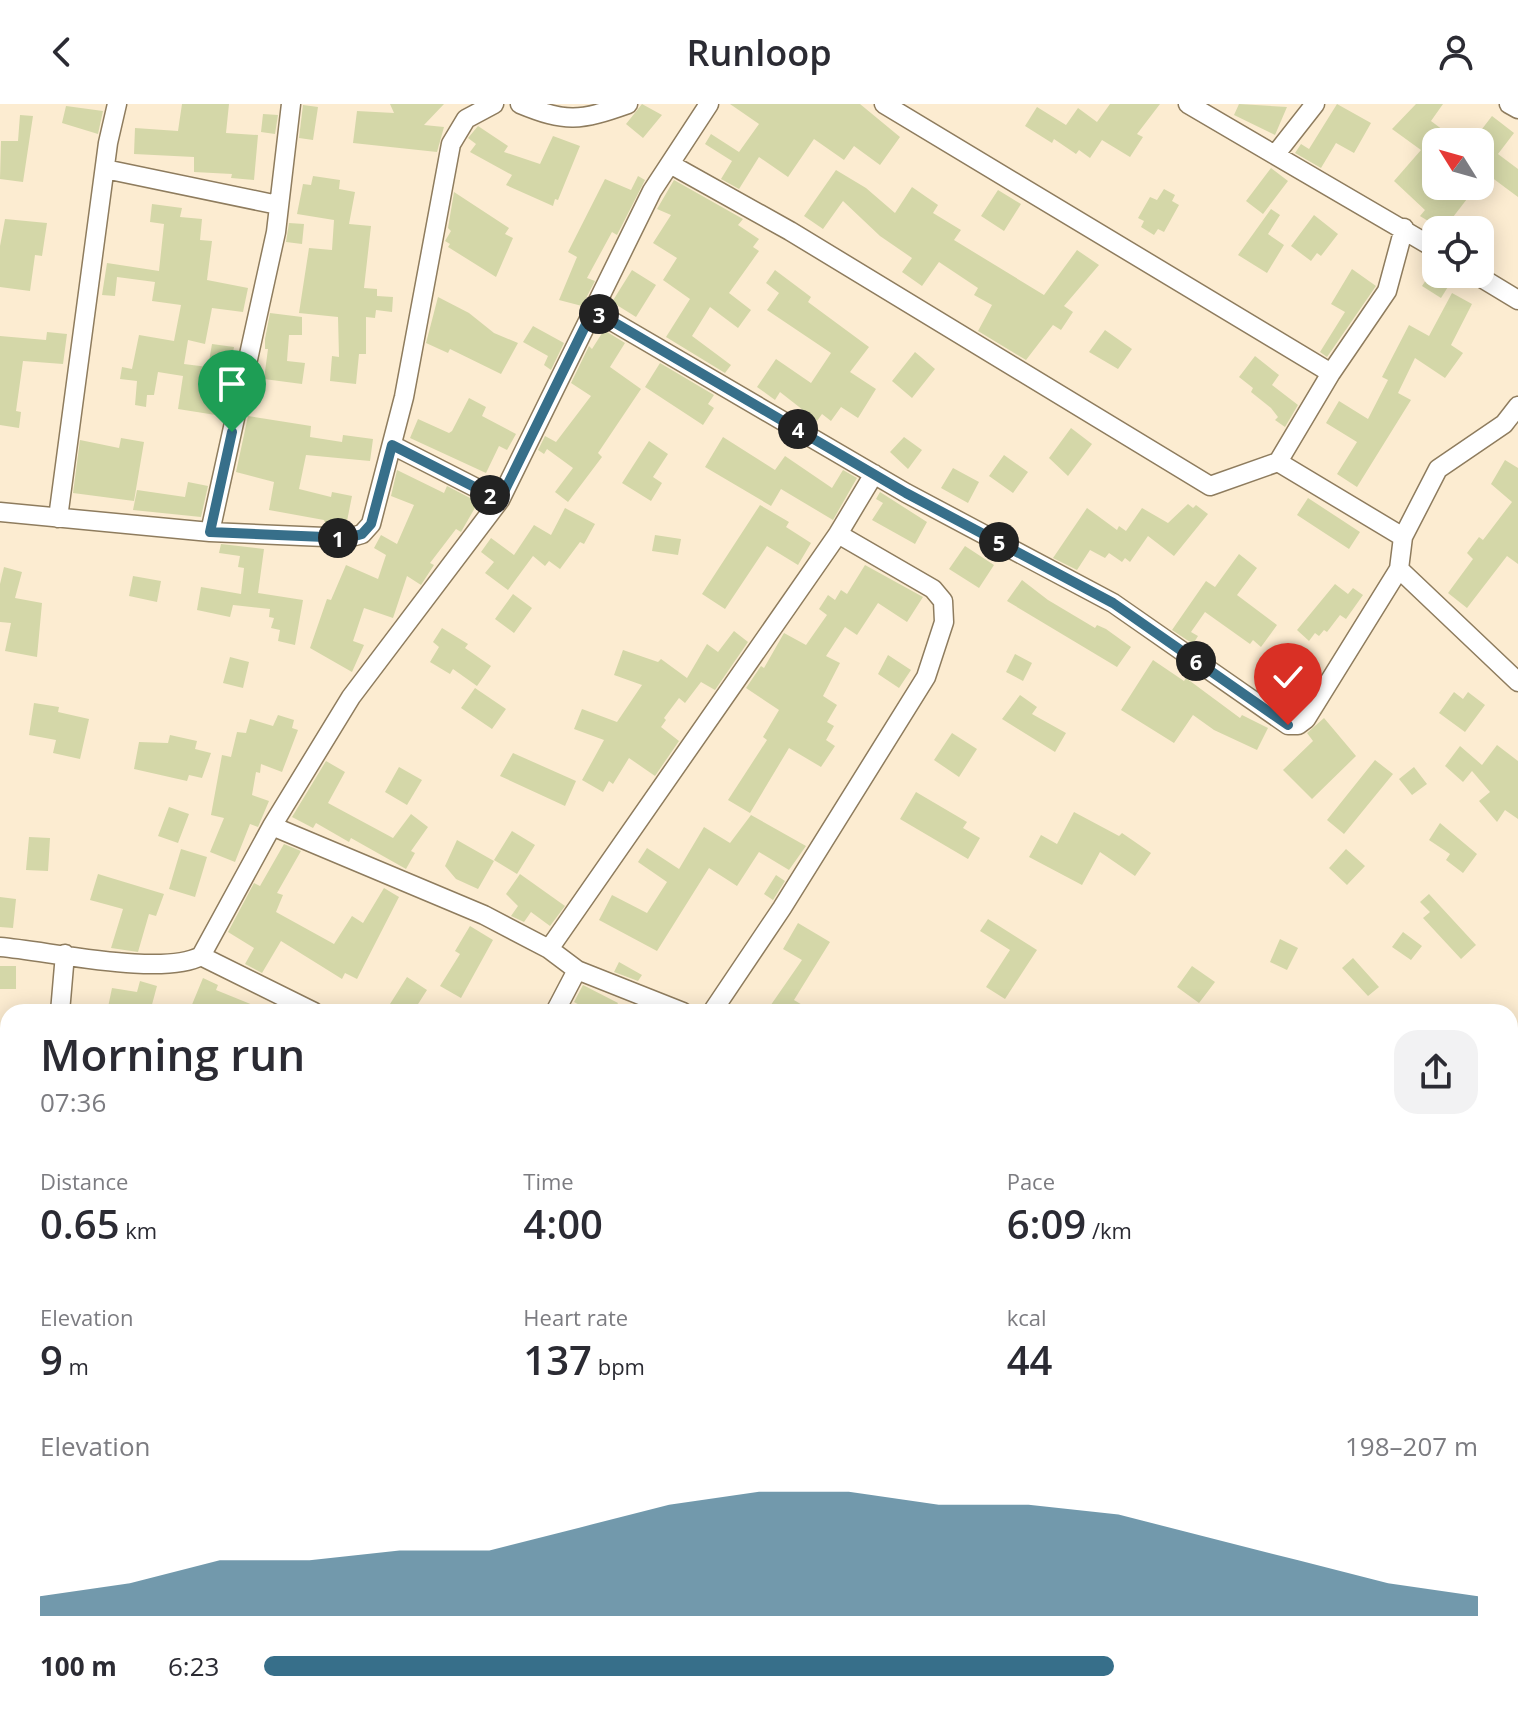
<!DOCTYPE html>
<html lang="en">
<head>
<meta charset="utf-8">
<style>
  :root { --surface:#fff; --page:#f2f2f3; --text:#2b2b33; --muted:#7c7c81; --accent:#376f8a }
  body { margin:0; font-family:"Open Sans",sans-serif; background:var(--page); color:var(--text); height:100vh; display:flex; flex-direction:column; font-size:30px; white-space:nowrap }
  * { box-sizing:border-box; margin:0 }
  p { font-size:26px; color:var(--muted) }
  .icon { flex:none; width:44px; height:44px; fill:none; stroke:currentColor; stroke-width:2; stroke-linecap:round; stroke-linejoin:round }
  .map { position:relative; flex:1; overflow:hidden }
  .side { position:absolute; left:0px; top:900px; width:1518px; height:708px; display:flex; flex-direction:column; background:var(--surface); border-radius:24px 24px 0 0; box-shadow:0 4px 20px #0003 }
  .side>* { flex:none }
  .needle { width:52px; rotate:307deg }
  .controls { position:absolute; left:1422px; top:24px; display:grid; gap:16px }
  .controls a { display:grid; place-items:center; width:72px; height:72px; border-radius:16px; background:var(--surface); box-shadow:0 4px 20px #0003; font-size:40px }
  .pin { position:absolute; display:grid; place-items:center; width:68px; height:68px; color:#fff; margin:-82px -34px; border-radius:50% 50% 50% 0; rotate:-45deg; box-shadow:0 0 8px #0007 }
  .pin .icon { rotate:45deg }
  .km { position:absolute; width:40px; height:40px; margin:-20px; border-radius:50%; background:#222; color:#fff; font-size:22px; line-height:40px; text-align:center }
  .round { display:grid; place-items:center; flex:none; width:84px; height:84px; border-radius:24px; background:var(--page) }
  .summary { display:flex; align-items:center; justify-content:space-between; height:136px; padding:0 40px }
  h1 { font-size:44px; font-weight:600; line-height:60px }
  .metrics { display:grid; grid-template-columns:repeat(3,1fr); gap:12px; height:136px; padding:8px 40px }
  .metrics div { display:grid; align-content:center }
  .metrics b { font-size:40px; font-weight:600 }
  .metrics small { font-size:22px; font-weight:400 }
  .metrics p { font-size:22px }
  .chart { height:224px; padding:16px 40px }
  .chart p { display:flex; justify-content:space-between }
  .chart svg { width:100%; height:144px; margin-top:8px; fill:var(--accent); opacity:.7 }
  ul { padding:0 40px; list-style:none; font-size:26px }
  li { display:grid; grid-template-columns:128px 96px 1fr; align-items:center; height:60px }
  li i { height:20px; border-radius:10px; background:var(--accent) }
  header { display:flex; justify-content:space-between; align-items:center; height:104px; padding:0 40px; background:var(--surface); font-size:36px; font-weight:600 }
  .map>svg:first-child { display:block }
  .building { fill:#d4d7a8 }
  .lines { fill:none; stroke-linecap:round; stroke-linejoin:round }
  .minor-casing { stroke:#8e7c5e; stroke-width:21 }
  .minor { stroke:#fff; stroke-width:18 }
  .route-casing { stroke:#fff; stroke-width:16 }
  .route { stroke:#376f8a; stroke-width:10 }
</style>
</head>
<body>
<header><svg class="icon" aria-label="back" viewBox="0 0 24 24"><path d="M15 5l-7 7 7 7"/></svg>Runloop<svg class="icon" aria-label="person" viewBox="0 0 24 24"><circle cx="12" cy="8" r="4"/><path d="M4 21q1-7 8-7t8 7"/></svg></header>
<div class="map">
<svg width="1518" height="1608" viewBox="0 0 1518 1608">
  <rect width="100%" height="100%" fill="#fcecd1"/>
  <path class="building" d="M182,0H229L226,29L258,31L254,76L231,74L232,70L194,68V53L134,50L135,24L178,27Z
    M390,0H444L424,21L444,23L437,48L353,39L357,7L394,9Z
    M642,0L662,11L643,34L626,20Z
    M730,0H860L900,33L880,61L854,42L844,56L814,35L788,73L759,53L739,85L721,75L732,57L705,40L711,30L739,48L759,20Z
    M1110,0H1160L1137,30L1143,33L1130,53L1102,36L1090,54L1079,46L1076,50L1054,35L1052,39L1025,22L1037,3L1066,21L1078,4L1097,18Z
    M1239,0L1287,3L1275,31L1234,11Z
    M1337,0L1371,19L1354,49L1336,39L1321,64L1295,49L1301,40L1309,45Z
    M1416,0H1443L1431,17L1459,38H1436V82H1477L1443,126L1420,112L1425,106L1394,77L1421,46L1392,25Z
    M303,1L318,3L313,36L299,34Z
    M66,2L103,7L98,30L62,19Z
    M263,10L278,11L275,30L261,28Z
    M20,11L33,12L23,78L0,75L1,37H18Z
    M1492,12L1514,29L1498,50L1518,65V93L1487,70L1493,63L1480,53V38H1472Z
    M478,22L508,42L504,48L540,60L553,32L580,42L558,96L555,95L553,102L506,81L512,71L470,48L476,40L468,34Z
    M1271,64L1288,77L1263,110L1246,97Z
    M836,66L866,84L895,109L912,83L938,101L933,109L961,126L954,136L1044,191L1077,146L1099,161L1064,202L1073,208L1061,226L1053,221L1026,256L978,227L992,201L974,191L978,184L939,158L922,182L902,168L912,154L880,132L843,97L823,125L804,112Z
    M313,72L340,76L339,85L355,88L349,120L371,122L364,184L377,185V192L393,193L392,208L376,206L375,214L366,213V250H359L356,280L330,277L332,252L339,253L338,213L299,209L309,144L332,146L334,116L297,110L303,80L311,81Z
    M638,72L645,76L617,131L612,128L587,174L595,177L582,202L559,196L577,153L568,148L605,75L631,86Z
    M674,76L743,115L738,121L759,135L753,143L759,147L729,189L751,206L738,224L710,203L692,232L731,261L725,269L666,233L690,195L663,176L677,154L653,139L671,111L657,105Z
    M1164,85L1175,91L1172,97L1179,101L1164,128L1158,125L1154,131L1141,123L1144,117L1138,114L1150,93L1157,96Z
    M998,86L1021,100L1004,127L981,112Z
    M454,88L509,124L505,130L513,134L496,173L448,143L450,140L445,137L451,127L448,124Z
    M152,100L182,104L180,113L202,115L200,136L212,137L207,176L248,184L243,208L212,204L205,240L188,236L184,260L208,263L212,240L234,243L222,312L178,305L183,272L158,268L154,291H147L146,303L135,301L137,277L120,275L122,263L132,265L139,231L174,237L181,201L152,197L155,178L117,173L115,192L102,191L107,159L159,167L164,120L150,118Z
    M1271,105L1280,111L1268,130L1284,141L1267,169L1238,151Z
    M1314,111L1338,130L1321,152L1317,149L1311,157L1291,142Z
    M5,115L47,119L42,152L35,151L30,187L0,183V142Z
    M289,119L304,120L302,140L286,138Z
    M1352,165L1376,182L1327,253L1320,248L1345,208L1331,200Z
    M632,166L656,181L636,213L612,198Z
    M775,166L811,193L808,198L869,243L850,268L876,285L858,314L841,303L831,317L822,310L817,317L780,288L775,296L757,283L776,255L811,279L831,249L767,206L779,189L766,179Z
    M1430,170H1456L1441,194L1422,182Z
    M1452,189L1472,200L1451,241L1463,249L1445,274L1415,254L1398,289L1411,296L1357,383L1337,370L1357,338L1326,319L1339,297L1368,315L1388,276L1382,273L1409,221L1429,232Z
    M438,193L469,209L494,229L518,239L501,270L450,245L448,249L426,239Z
    M270,209L302,213V231H289L287,257L305,259L302,280L264,275L268,245H265V235Z
    M533,222L564,239L551,266L544,261L548,252L523,238Z
    M604,226L625,239L610,263L641,285L598,349L602,353L568,398L555,388L573,364L547,345L544,350L538,346L545,332L556,338L591,292L571,279L589,242L592,245Z
    M1105,226L1132,245L1118,265L1089,248Z
    M47,228L67,230L63,260L23,257L16,307L21,308L19,324L0,321V232L46,236Z
    M915,248L935,265L912,294L892,277Z
    M1255,252L1279,271L1272,281L1298,301L1285,323L1275,316L1278,313L1271,304L1251,288L1253,284L1239,273Z
    M660,259L714,291L708,300L714,304L703,321L645,283Z
    M469,294L486,303L482,312L516,330L507,346L499,342L486,369L410,334L418,315L449,329L452,327Z
    M248,312L311,322L310,333L342,338L343,331L373,335L370,357L306,351L299,385L331,393L332,388L352,392L346,422L326,421L324,416L269,406L274,378L236,368Z
    M1071,324L1092,340L1068,372L1049,354Z
    M723,333L775,366L785,352L832,384L843,366L857,374L833,416L781,385L771,402L705,363Z
    M904,333L922,346L908,365L890,348Z
    M121,334L144,338L134,397L73,389L80,336L119,344Z
    M649,337L668,350L653,373L662,379L651,397L622,379Z
    M1004,351L1028,368L1013,389L989,372Z
    M1505,356L1518,364V460L1507,452L1467,504L1448,489L1473,455L1467,449L1479,433L1483,436L1512,398L1491,380Z
    M953,364L979,378L968,399L941,384Z
    M397,366L444,389L447,382L474,396L472,400L476,402L461,428L456,425L430,459L434,461L421,481L407,472L393,514L364,504L353,537L364,541L352,568L310,544L327,495L331,496L346,461L378,475L386,451L374,444L381,431L397,440L414,401L391,392Z
    M188,378L208,382L201,413L133,406L137,386L185,393Z
    M880,388L927,418L915,440L872,416L883,399L876,395Z
    M1308,394L1360,428L1349,445L1297,411Z
    M1188,400L1193,404L1196,401L1208,410L1174,452L1148,432L1130,458L1125,454L1122,458L1109,449L1105,454L1090,446L1077,466L1053,454L1087,404L1117,426L1119,422L1126,427L1142,404L1168,419Z
    M760,401L789,418L786,423L811,439L798,461L767,442L725,505L702,490Z
    M565,404L595,420L584,440L580,438L560,465L549,457L545,462L533,452L508,486L485,469L494,458L481,448L491,434L514,451L534,421L551,431Z
    M655,431L681,435L678,451L652,447Z
    M221,440L264,445L258,489L303,496L295,541L278,537L280,526L271,524L274,514L269,513L270,505L233,501L230,513L197,506L201,483L241,490L244,464L238,463L240,452L219,449Z
    M965,442L994,461L979,484L949,465Z
    M1239,450L1257,464L1237,491L1277,521L1261,543L1253,536L1250,540L1205,508L1191,528L1198,532L1193,540L1172,526L1206,477L1215,483Z
    M865,461L923,493L907,518L878,499L857,531L845,523L826,552L840,559L823,592L837,601L827,618L834,622L826,636L835,642L821,663L789,644L750,709L728,696L767,636L763,633L779,606L746,584L761,562L764,564L784,529L806,541L827,511L819,505L828,491L835,496L841,486L847,490Z
    M4,463L22,468L15,494L42,499L37,553L5,547L11,519L0,518V480Z
    M133,472L161,477L157,498L129,492Z
    M1022,476L1048,496L1095,524L1097,521L1106,525L1131,543L1117,563L1007,497Z
    M1335,480L1348,490L1353,484L1363,491L1346,515L1340,511L1327,528L1324,526L1319,532L1315,529L1309,537L1297,526Z
    M513,490L532,504L514,529L495,515Z
    M442,524L468,540L465,544L491,562L477,582L453,565L450,570L430,558L439,543L433,538Z
    M734,527L748,538L715,586L701,578L685,599L679,594L664,614L666,616L661,623L679,637L655,672L629,654L613,680L609,677L603,688L582,676L604,636L574,625L582,605L617,618L642,581L614,571L623,546L658,558L661,555L687,574L707,540L718,548Z
    M1015,550L1032,559L1023,577L1006,568Z
    M888,551L911,566L899,584L878,570Z
    M230,553L249,558L243,584L223,579Z
    M1153,556L1184,577L1186,574L1240,614L1242,611L1268,624L1257,646L1214,626L1193,611L1174,639L1121,606Z
    M1278,557L1293,568L1280,587L1265,576Z
    M475,584L506,605L492,625L461,604Z
    M1454,588L1463,595L1468,588L1485,601L1465,628L1439,609Z
    M1020,591L1037,603L1032,610L1066,629L1055,648L1002,615Z
    M34,599L59,603L58,608L89,615L80,655L53,649L56,636L29,631Z
    M278,611L294,616L292,624L298,626L282,668L261,660L260,669L256,668L252,691L269,697L258,723L250,720L235,758L210,748L224,714L211,711L222,651L231,653L237,628L246,629L250,615L273,622Z
    M1324,614L1356,652L1312,695L1283,666L1313,637L1307,629Z
    M952,629L977,645L959,673L934,656Z
    M170,631L197,637L195,645L211,649L202,674L189,671L187,677L134,665L139,638L168,639Z
    M1497,641L1518,657V715L1505,706L1497,718L1479,697L1490,688L1472,667L1463,678L1445,662L1460,642L1482,661Z
    M513,649L576,677L565,702L500,672Z
    M1375,656L1393,670L1344,730L1327,716Z
    M326,657L345,668L328,699L393,734L411,710L428,723L411,747L415,749L406,765L351,734L349,738L316,719L313,724L292,713Z
    M399,663L422,676L407,701L385,688Z
    M1414,663L1427,680L1412,691L1399,675Z
    M916,688L967,718L963,724L980,734L968,755L900,715Z
    M169,703L189,710L178,739L158,732Z
    M1074,708L1119,732L1122,729L1151,749L1135,772L1100,748L1082,781L1029,753L1041,731L1057,740Z
    M751,711L806,742L789,766L759,748L737,782L709,764L657,847L599,816L612,791L647,809L667,778L638,758L647,744L679,765L704,723L730,739Z
    M1440,719L1477,750L1463,769L1446,756L1450,750L1429,736Z
    M512,727L535,741L517,770L494,756Z
    M29,733L50,734L48,767L26,766Z
    M457,736L494,757L478,785L456,775L445,762Z
    M284,740L301,747L277,789L283,791L276,808L334,840L352,812L363,819L384,784L399,793L357,875L345,869L342,875L281,837L262,869L245,860L254,844L228,828L254,779L260,782Z
    M181,745L207,753L195,793L169,785Z
    M1346,745L1365,762L1347,781L1329,764Z
    M98,770L164,790L156,812L149,810L138,848L111,844L123,805L90,796Z
    M520,770L565,802L550,822L531,808L524,818L511,812L518,802L506,790Z
    M776,771L785,777L773,796L764,790Z
    M1429,790L1476,841L1461,855L1423,814L1430,808L1420,798Z
    M0,793L16,795L13,824L0,823Z
    M988,815L1037,846L1005,895L986,883L1010,846L980,827Z
    M798,819L830,838L794,896L814,908H766L802,856L783,845Z
    M470,822L493,836L461,894L440,882L460,850L455,847Z
    M1403,828L1422,842L1411,856L1392,843Z
    M1280,835L1298,844L1287,866L1270,858Z
    M1353,854L1379,883L1368,892L1342,864Z
    M619,858L642,871L638,877L614,868Z
    M0,862H16V885H0Z
    M1192,862L1215,878L1199,899L1177,883Z
    M407,873L427,886L413,908H385Z
    M203,874L218,881L216,886L270,908H203L191,903Z
    M140,877L157,882L150,908H107L112,884L137,888Z
    M583,881L618,899L613,908H592L574,898Z"/>
  <g class="lines">
    <g class="minor-casing">
      <path id="minor" d="M520,0C566,19 580,17 628,0
        M1188,0L1275,51L1315,0
        M1509,0L1518,5
        M1275,51L1436,145
        M670,60L790,127L1210,382L1278,358
        M105,65L278,101
        M1475,170L1518,196
        M593,206L906,389L1113,499L1288,621H1298L1306,615L1399,465L1403,433L1278,358L1331,269L884,0
        M1331,269L1387,187L1404,124
        M392,341L500,396
        M0,408L210,428L348,434L362,430L371,420L404,293L451,40L466,15L494,0
        M58,414L108,39L117,0
        M210,428L276,128L291,0
        M1403,433L1438,365L1504,320L1518,302
        M1399,465L1518,578
        M272,722L484,811L549,845L577,866L683,908
        M0,843C49,847 162,873 201,852L272,722L351,593L500,396L652,87L709,0
        M549,845L838,430L874,370
        M201,852L314,908
        M60,908L65,850
        M555,908L577,866
        M712,908L782,804L926,573L944,518L943,497L933,485L838,430"/>
    </g>
    <use href="#minor" class="minor"/>
  </g>
  <g class="lines">
    <g class="route-casing">
      <path id="route" d="M232,328L210,428L348,434L362,430L371,420L392,341L500,396L593,206L906,389L1113,499L1288,621"/>
    </g>
    <use href="#route" class="route"/>
  </g>
</svg>
<div class="controls">
<a><svg class="needle" viewBox="-14 -14 28 28"><path d="M0-13l5 13h-10z" fill="#e53935"/><path d="M0 13l5-13h-10z" fill="#7c7c81"/></svg></a>
<a><svg class="icon" aria-label="locate" viewBox="0 0 24 24"><circle cx="12" cy="12" r="6"/><path d="M12 2v4M12 18v4M2 12h4M18 12h4"/></svg></a>
</div>
<div class="pin" style="left:232px;top:328px;background:#1e9e55"><svg class="icon" aria-label="arrive" viewBox="0 0 24 24"><path d="M6 21V4h12l-3 4 3 4H6"/></svg></div>
<div class="pin" style="left:1288px;top:621px;background:#d93025"><svg class="icon" aria-label="check" viewBox="0 0 24 24"><path d="M5 12l5 5 9-10"/></svg></div>
<b class="km" style="left:338px;top:434px">1</b>
<b class="km" style="left:490px;top:391px">2</b>
<b class="km" style="left:599px;top:210px">3</b>
<b class="km" style="left:798px;top:325px">4</b>
<b class="km" style="left:999px;top:438px">5</b>
<b class="km" style="left:1196px;top:557px">6</b>
<section class="side">
<div class="summary"><div><h1>Morning run</h1><p>07:36</p></div><a class="round"><svg class="icon" aria-label="share" viewBox="0 0 24 24"><path d="M12 15V3M7 8l5-5 5 5M5 13v7h14v-7"/></svg></a></div>
<div class="metrics">
<div><p>Distance</p><b>0.65<small> km</small></b></div>
<div><p>Time</p><b>4:00</b></div>
<div><p>Pace</p><b>6:09<small> /km</small></b></div>
</div>
<div class="metrics">
<div><p>Elevation</p><b>9<small> m</small></b></div>
<div><p>Heart rate</p><b>137<small> bpm</small></b></div>
<div><p>kcal</p><b>44</b></div>
</div>
<div class="chart"><p><span>Elevation</span>198–207 m</p>
<svg viewBox="0 0 160 44" preserveAspectRatio="none"><path d="M0 44V38L10 34L20 27L30 27L40 24L50 24L60 17L70 10L80 6L90 6L100 10L110 10L120 13L130 20L140 27L150 34L160 38V44z"/></svg>
</div>
<ul>
<li><b>100 m</b>6:23<i style="width:70%"></i></li>
</ul>
</section>
</div>
</body>
</html>
